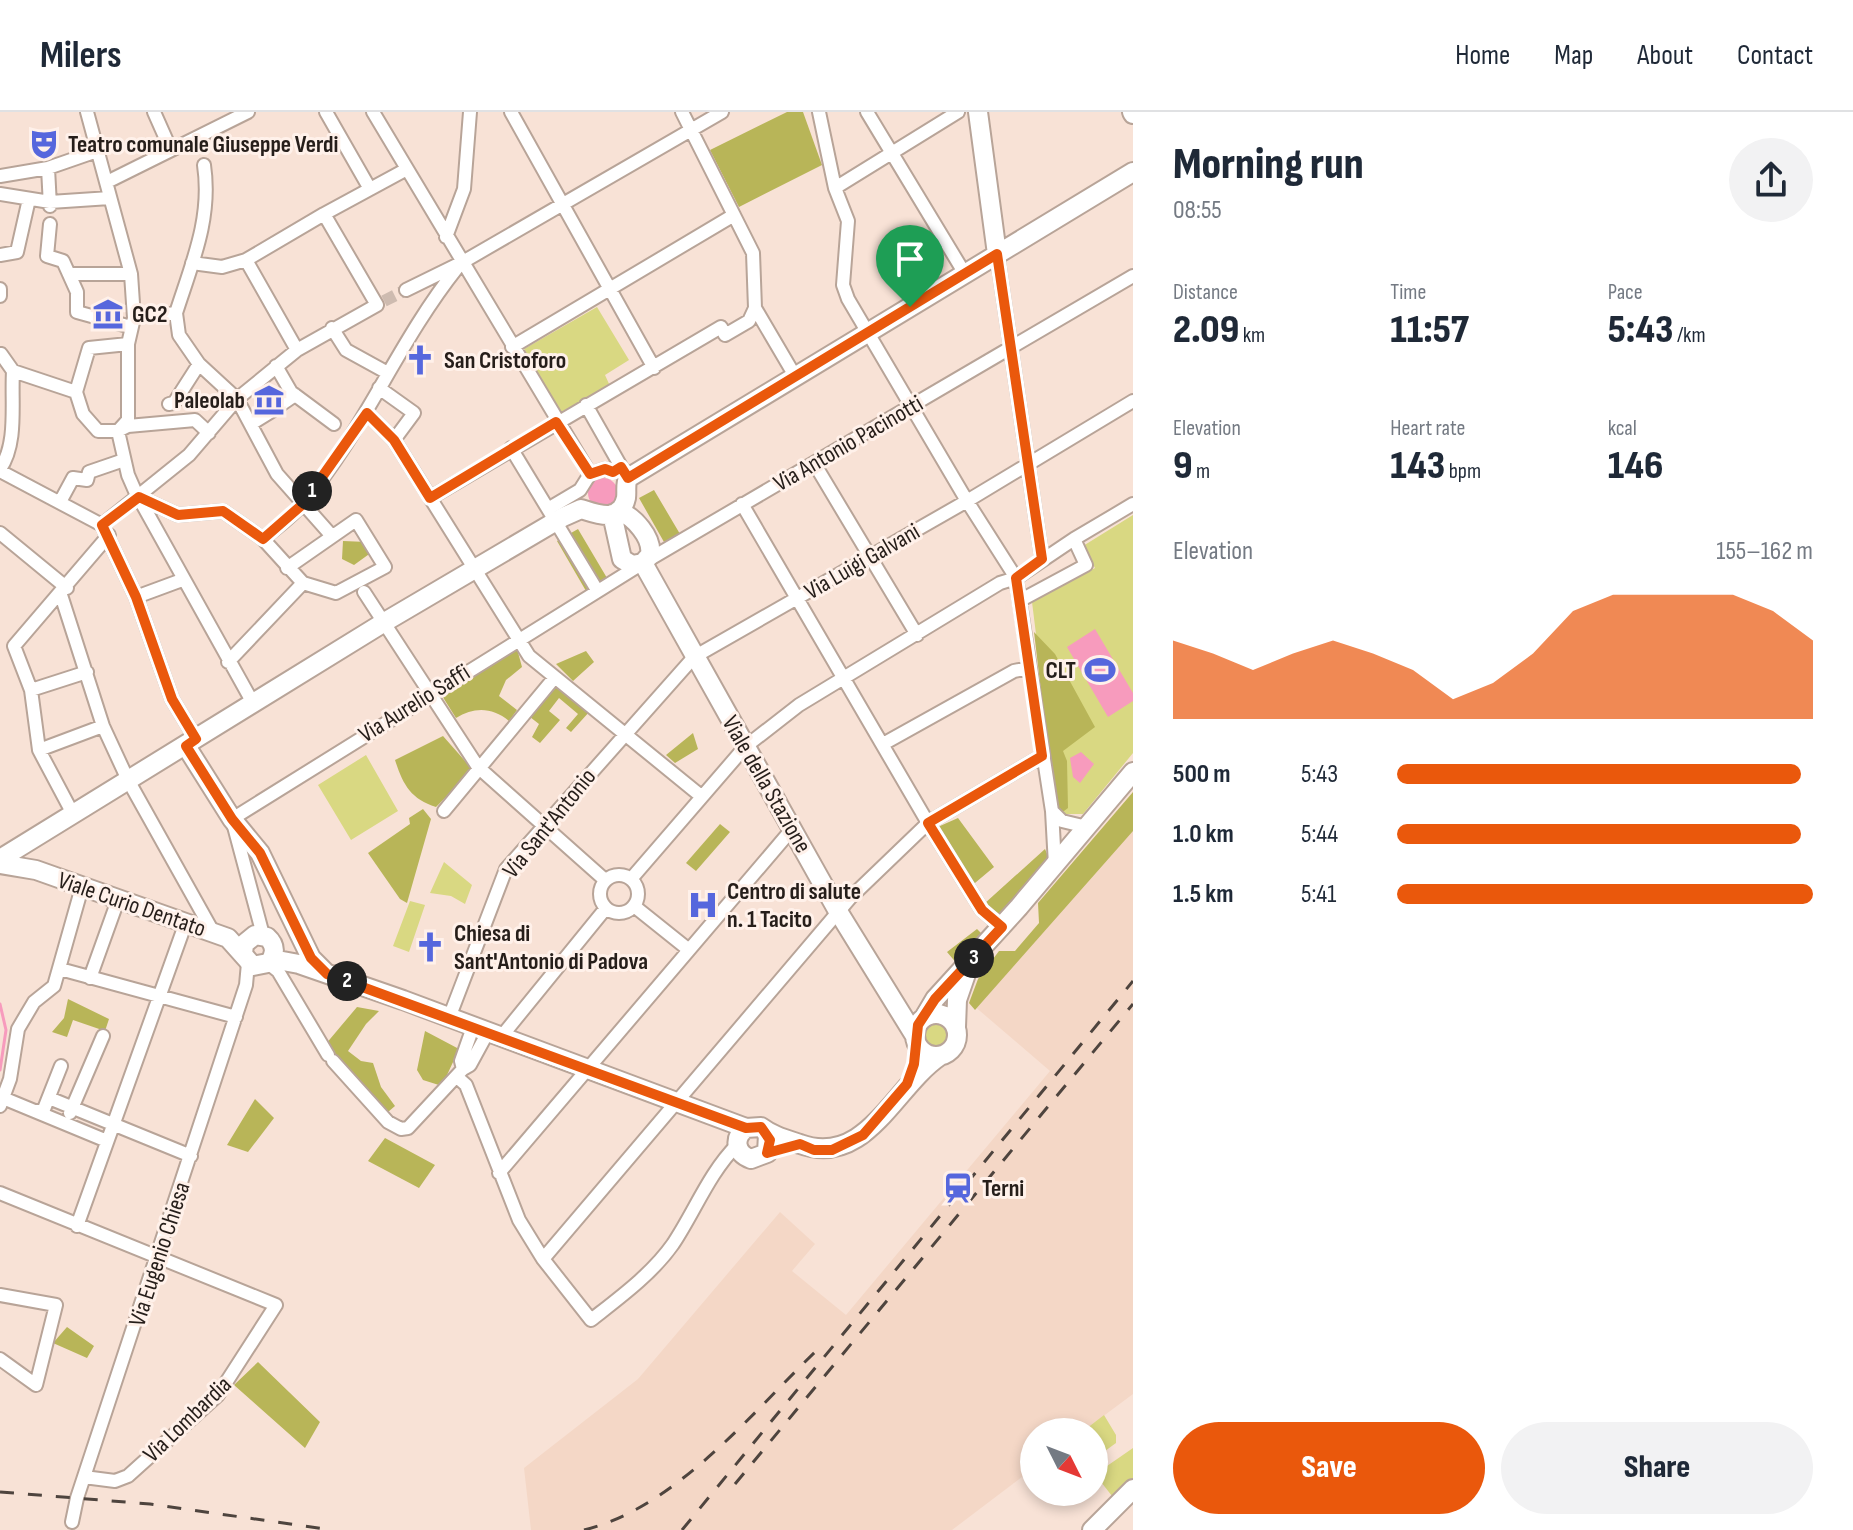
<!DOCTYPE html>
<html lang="en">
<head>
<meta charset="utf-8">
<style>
  :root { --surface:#fff; --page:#f2f2f3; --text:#1f2937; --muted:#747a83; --line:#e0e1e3; --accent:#ea580c }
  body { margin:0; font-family:"Sofia Sans Condensed",sans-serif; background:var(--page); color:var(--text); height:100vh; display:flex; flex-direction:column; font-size:30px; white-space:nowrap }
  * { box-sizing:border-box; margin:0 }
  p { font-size:26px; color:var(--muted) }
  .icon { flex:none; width:44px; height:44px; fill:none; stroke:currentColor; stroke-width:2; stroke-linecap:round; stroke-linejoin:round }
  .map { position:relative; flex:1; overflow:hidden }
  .panel { display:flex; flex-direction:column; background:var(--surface); width:720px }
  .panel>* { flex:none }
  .needle { width:52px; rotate:132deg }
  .buttons { position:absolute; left:1020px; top:1306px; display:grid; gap:16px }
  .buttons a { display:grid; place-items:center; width:88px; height:88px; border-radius:50%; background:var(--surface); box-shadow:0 4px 12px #0003; font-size:40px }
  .pin { position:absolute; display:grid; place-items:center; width:68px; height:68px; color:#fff; margin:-82px -34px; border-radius:50% 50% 50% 0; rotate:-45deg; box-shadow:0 0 8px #0007 }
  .pin .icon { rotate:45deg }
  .km { position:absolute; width:40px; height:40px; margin:-20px; border-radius:50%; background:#222; color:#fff; font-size:22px; line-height:40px; text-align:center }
  .round { display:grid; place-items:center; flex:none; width:84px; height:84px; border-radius:42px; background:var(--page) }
  .summary { display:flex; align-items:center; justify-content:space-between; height:136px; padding:0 40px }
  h1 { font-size:44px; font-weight:800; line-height:60px }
  .figures { display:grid; grid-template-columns:repeat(3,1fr); gap:12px; height:136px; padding:8px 40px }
  .figures div { display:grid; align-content:center }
  .figures b { font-size:40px; font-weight:800 }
  .figures small { font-size:22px; font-weight:400 }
  .figures p { font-size:22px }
  .chart { height:224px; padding:16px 40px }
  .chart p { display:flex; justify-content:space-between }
  .chart svg { width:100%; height:144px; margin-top:8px; fill:var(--accent); opacity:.7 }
  .cta { display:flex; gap:16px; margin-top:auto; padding:16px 40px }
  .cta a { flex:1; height:92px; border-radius:48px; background:var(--accent); color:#fff; font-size:32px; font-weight:800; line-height:92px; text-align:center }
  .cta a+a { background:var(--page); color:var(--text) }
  ul { padding:0 40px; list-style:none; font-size:26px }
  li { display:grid; grid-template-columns:128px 96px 1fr; align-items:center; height:60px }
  li i { height:20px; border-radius:10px; background:var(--accent) }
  header { display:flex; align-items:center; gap:48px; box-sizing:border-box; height:112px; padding:0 40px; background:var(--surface); border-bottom:2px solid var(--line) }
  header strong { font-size:38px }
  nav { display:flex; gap:44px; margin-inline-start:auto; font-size:28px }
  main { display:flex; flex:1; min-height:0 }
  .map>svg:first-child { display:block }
  .built { fill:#f4d7c6 }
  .green { fill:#d9d882 }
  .forest { fill:#b8b558 }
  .water { fill:#f79bbd }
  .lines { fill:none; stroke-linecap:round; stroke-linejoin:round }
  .stream { stroke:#f79bbd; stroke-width:3 }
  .street-tunnel { stroke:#cebbb0; stroke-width:12; stroke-dasharray:12 6; stroke-linecap:butt }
  .street-casing { stroke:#b8a498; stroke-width:16 }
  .secondary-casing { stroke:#b8a498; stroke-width:22 }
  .street { stroke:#fff; stroke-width:12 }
  .secondary { stroke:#fff; stroke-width:18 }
  .rail { stroke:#4e443e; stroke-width:3; stroke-dasharray:14 14; stroke-linecap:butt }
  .route-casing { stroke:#fff; stroke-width:16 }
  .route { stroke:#ea580c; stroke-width:10 }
  .labels { text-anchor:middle; stroke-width:6; stroke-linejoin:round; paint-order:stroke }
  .poi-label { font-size:24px; font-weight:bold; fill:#261e1a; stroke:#fff1ea; text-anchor:start }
  .street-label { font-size:24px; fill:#261e1a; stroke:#fff1ea }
</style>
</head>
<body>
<header>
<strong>Milers</strong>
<nav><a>Home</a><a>Map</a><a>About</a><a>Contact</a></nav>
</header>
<main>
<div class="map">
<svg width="1133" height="1418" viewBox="0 0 1133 1418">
  <rect width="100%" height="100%" fill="#f8e2d6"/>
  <path class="built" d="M1133,708V1282L1082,1320H1034V1356L952,1418H531L524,1356L638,1267L780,1100L815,1132L792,1159L846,1203L1050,959L973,893Z"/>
  <path class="green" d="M597,195L629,248L605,263L610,274L561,300L524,237Z
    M1133,403V641L1083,702H1065L1057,691L1032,490L1095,456L1083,434Z
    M366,643L398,699L351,728L318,673Z
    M444,750L472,773L465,792L451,784L430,781Z
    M410,789L425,793L409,840L393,834Z
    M921 923a14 14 0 1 1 28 0a14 14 0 1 1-28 0Z
    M1104,1303L1116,1323V1331L1094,1347V1320H1082Z
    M1133,1336V1366L1112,1384L1094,1361V1356L1103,1350L1107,1354Z"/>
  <path class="forest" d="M787,0H803L822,53L739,95L710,38Z
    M654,378L680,422L664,430L639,386Z
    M578,417L607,466L586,479L557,429Z
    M343,429L367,430L372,440L354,453L342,447Z
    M1034,520L1055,542L1095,615L1063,639L1067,649L1068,696L1056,705Z
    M516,533L522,555L506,568L499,584L517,598L509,609C492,595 474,595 456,606L439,579Z
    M586,539L594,550L573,569L556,552Z
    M559,572L590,599L571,620L566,616L578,602L559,586L549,599L560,608L540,631L532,625L539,612L530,605Z
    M693,621L698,637L675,651L666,643Z
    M443,624L473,658L436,695C411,687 403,673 395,648Z
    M1133,680V719L975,898L969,891L978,867L999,839H1015L1039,811L1038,791Z
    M423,697L431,707L407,791L400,787L368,741L410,712L409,706Z
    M958,706L994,755L969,776L931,718Z
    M720,712L730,720L696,759L686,751Z
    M1045,737L1051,751L1002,804L984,792Z
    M977,817L985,825L958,853L947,840Z
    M68,887L109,907L105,919L73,908L67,925L52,920L64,906Z
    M357,895L379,899L366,912L348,939L361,949L373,951L381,975L395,994L388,1000L351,964L325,933Z
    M425,919L459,937L442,974L423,968L417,958Z
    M255,987L274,1006L248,1040L227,1033Z
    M385,1026L435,1053L419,1076L368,1049Z
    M67,1215L94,1234L87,1246L53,1231Z
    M258,1250L320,1310L305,1336L234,1273Z"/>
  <path class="water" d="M588 381a15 15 0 1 1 30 0a15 15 0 1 1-30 0Z
    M1095,517L1133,581V589L1108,605L1067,535Z
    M1081,640L1094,652L1080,671L1073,665L1070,646Z"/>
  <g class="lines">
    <path class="stream" d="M0,892L6,918L0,958"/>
    <path class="street-tunnel" d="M200,30L204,53
      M384,189L406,178"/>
    <g class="street-casing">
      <path id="street" d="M87,0L131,162L134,206L128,232V308L118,319L128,363L135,379L253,591
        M154,0L170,36
        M326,0L370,77
        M373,0L590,362
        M511,0L654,256
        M819,0L835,76L848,109L843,173L848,187L967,389L1016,466L1052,699L1062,709L1087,715
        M867,0L965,162
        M48,56L50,94
        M0,64L48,56L97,39
        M107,70L248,0
        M835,76L958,0
        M0,82L50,90L110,86
        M324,102L407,57
        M50,112L47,144L63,149L77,180V200L131,215
        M446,125L464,77L470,0
        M997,142L1042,447
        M0,143L17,140L29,87
        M192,151L222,155L246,148L324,102L377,193L297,238L246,148
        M69,162H131
        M0,177V184
        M406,178L461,151L722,0
        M755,196L795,264
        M176,201C192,151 212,106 204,53
        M152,204L176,201L179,223L199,252L237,287L277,362L331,423
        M332,216L346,238L386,260
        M512,235L734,103
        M1,242L13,259L76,280L83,302L98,319H118L128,314L195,308L209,321
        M276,254L291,280L334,312
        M76,280L89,236L128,232
        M169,292L174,291L199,252
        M586,293L624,360
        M279,294L295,283
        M367,301L394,328L414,301L379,276
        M251,312L272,299
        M394,328L529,544L701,684
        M511,336L597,478
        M814,351L917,523
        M0,357C18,331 11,291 13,259
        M0,359L102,413L136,485L172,587L196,627
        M139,385L178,403L223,399L263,427L303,471L228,550
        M430,386L721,215L725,223L749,209L755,196L753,141L682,0
        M60,390L73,366L87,368L89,360L124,348
        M742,392L928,711L982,798L1002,815
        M548,397L580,378L590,362L605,357L613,360L621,355
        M102,413L189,343L237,287L297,238
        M0,421L67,476
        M263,427C277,415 293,404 304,390C365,317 398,230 457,156
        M1074,427L1133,392
        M287,456L356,408L385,455L336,481L303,471
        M364,480L478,655L605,768
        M61,483L103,614L128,668L213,820
        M136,485L182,468
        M14,534L31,578L39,638L73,702
        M14,534L109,423
        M31,578L87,560
        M883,632L1014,559L1029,556
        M39,638L103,614
        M444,699L555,565
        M1052,699L1055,753
        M600 782a19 19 0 1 1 38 0a19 19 0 1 1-38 0Z
        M631,767L745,635L799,593L1000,471L1016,466L1074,427L1086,453L1021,488
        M634,794L689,838
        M263,823L232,707L643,451L1133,164
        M268,851L278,859L328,943
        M60,857L236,905
        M90,866L118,788
        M449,906L506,757L694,545L967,389L1133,289
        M473,915L461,949L463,957L470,953L488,920
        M501,925L606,796
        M333,949L388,1010L401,1017L408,1016L463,957
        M457,965L466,973L519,1108L543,1147L591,1208C619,1186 652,1162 673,1132C695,1099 709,1061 737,1033
        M3,986L107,1029
        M49,986L191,1044
        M0,994L10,967L18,917L34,890L54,874L82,775
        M36,999L44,997L61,954
        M70,1001L103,924
        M499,1061L793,716
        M0,1081L276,1193L218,1283L128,1364L115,1369L84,1365
        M77,1114L186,810
        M543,1147L850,786L928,711L1042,644
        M0,1183L56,1193L36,1273L0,1247
        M72,1410L77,1386L246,873L248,851"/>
    </g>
    <g class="secondary-casing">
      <path id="secondary" d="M978,0L997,142
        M1132,0L1133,2
        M628,366L1133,60
        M612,402L622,447L632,453L643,451L650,443C653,426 634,404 618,399
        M643,451L839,801L915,924
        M186,634L232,707L260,741L311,846L324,859
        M0,747L383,511L563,405L581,397C597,402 620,412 626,386C627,379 625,373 628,366
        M0,752L36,758L228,826L253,854L268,851C276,843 276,833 267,825L255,823L244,832L243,842
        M272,847L299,852L403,888L746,1016L761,1015C773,1024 785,1027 800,1032C866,1056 894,975 940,944
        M915 923a21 21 0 1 1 42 0a21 21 0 1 1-42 0Z
        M925,904L935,887L1019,795L1133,660
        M956,915L957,888L967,859
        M746,1016C733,1026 735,1041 751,1047L767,1041L768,1022
        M1092,1418L1133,1377"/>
    </g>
    <use href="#street" class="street"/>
    <use href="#secondary" class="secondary"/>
    <path class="rail" d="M735,1372L1133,892
      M0,1380L150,1392L332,1418
      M584,1418C675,1396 751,1302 816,1239
      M682,1418L1133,869"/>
  </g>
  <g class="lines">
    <g class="route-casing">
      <path id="route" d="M997,142L1042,447L1016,466L1042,644L928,711L982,798L1002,815L935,887L918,913L914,952L907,972L863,1023L832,1038H814L800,1032L767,1041L770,1028L761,1015L746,1016L327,862L311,846L260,741L232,707L186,634L196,627L172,587L136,485L102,413L139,385L178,403L223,399L263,427L303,392L367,301L394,328L430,386L556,310L590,362L605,357L613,360L621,355L628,366Z"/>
    </g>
    <use href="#route" class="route"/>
  </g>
  <defs>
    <g id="theatre-bare" transform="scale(2.4)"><path d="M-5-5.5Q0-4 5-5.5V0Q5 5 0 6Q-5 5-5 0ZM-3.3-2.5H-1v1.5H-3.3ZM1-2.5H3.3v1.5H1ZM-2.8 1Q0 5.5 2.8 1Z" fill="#5667dd" stroke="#fff1ea" stroke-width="2.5" paint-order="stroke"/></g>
    <g id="museum-bare" transform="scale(2.4)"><path d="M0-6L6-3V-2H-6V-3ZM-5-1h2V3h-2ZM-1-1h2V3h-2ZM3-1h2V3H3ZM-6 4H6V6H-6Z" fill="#5667dd" stroke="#fff1ea" stroke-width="2.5" paint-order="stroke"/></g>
    <g id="church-bare" transform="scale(2.4)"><path d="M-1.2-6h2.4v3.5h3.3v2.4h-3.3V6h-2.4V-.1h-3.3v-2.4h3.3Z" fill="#5667dd" stroke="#fff1ea" stroke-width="2.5" paint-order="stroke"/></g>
    <g id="stadium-bare" transform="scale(2.4)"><path d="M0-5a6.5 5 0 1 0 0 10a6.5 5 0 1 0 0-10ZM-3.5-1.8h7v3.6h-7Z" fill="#5667dd" stroke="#fff1ea" stroke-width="2.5" paint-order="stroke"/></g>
    <g id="hospital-bare" transform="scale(2.4)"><path d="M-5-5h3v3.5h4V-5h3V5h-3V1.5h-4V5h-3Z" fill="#5667dd" stroke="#fff1ea" stroke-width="2.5" paint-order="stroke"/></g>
    <g id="station-bare" transform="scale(2.4)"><path d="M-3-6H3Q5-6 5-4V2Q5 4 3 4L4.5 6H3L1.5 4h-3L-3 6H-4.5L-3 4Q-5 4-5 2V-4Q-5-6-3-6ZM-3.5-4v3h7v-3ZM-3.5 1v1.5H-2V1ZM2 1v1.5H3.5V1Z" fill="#5667dd" stroke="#fff1ea" stroke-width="2.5" paint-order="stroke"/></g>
  </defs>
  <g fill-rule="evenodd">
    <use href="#theatre-bare" x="44" y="32"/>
    <use href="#museum-bare" x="108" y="202"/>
    <use href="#church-bare" x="420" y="248"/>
    <use href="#museum-bare" x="269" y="288"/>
    <use href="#stadium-bare" x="1100" y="558"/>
    <use href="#hospital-bare" x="703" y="793"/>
    <use href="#church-bare" x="430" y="835"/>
    <use href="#station-bare" x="958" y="1076"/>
  </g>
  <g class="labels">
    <g class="poi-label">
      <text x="68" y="40">Teatro comunale Giuseppe Verdi</text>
      <text x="132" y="210">GC2</text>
      <text x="444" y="256">San Cristoforo</text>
      <text x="245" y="296" text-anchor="end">Paleolab</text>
      <text x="1076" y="566" text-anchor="end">CLT</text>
      <text x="727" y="787">Centro di salute<tspan x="727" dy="28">n. 1 Tacito</tspan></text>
      <text x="454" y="829">Chiesa di<tspan x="454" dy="28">Sant'Antonio di Padova</tspan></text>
      <text x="982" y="1084">Terni</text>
    </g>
    <g class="street-label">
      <text transform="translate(848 331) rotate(-30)" y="8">Via Antonio Pacinotti</text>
      <text transform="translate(862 449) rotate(-30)" y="8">Via Luigi Galvani</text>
      <text transform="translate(414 591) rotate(-32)" y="8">Via Aurelio Saffi</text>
      <text transform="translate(767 672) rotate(60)" y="8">Viale della Stazione</text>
      <text transform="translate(549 711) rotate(-51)" y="8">Via Sant'Antonio</text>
      <text transform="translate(132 792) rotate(19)" y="8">Viale Curio Dentato</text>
      <text transform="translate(159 1142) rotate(-72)" y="8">Via Eugenio Chiesa</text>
      <text transform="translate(187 1307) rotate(-44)" y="8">Via Lombardia</text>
    </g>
  </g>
</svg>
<div class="buttons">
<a><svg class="needle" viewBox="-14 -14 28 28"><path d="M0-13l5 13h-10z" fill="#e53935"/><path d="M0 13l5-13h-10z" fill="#747a83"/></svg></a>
</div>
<div class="pin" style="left:910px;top:195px;background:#1e9e55"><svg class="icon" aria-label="arrive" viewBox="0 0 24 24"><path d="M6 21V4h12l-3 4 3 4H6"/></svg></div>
<b class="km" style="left:312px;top:379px">1</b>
<b class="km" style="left:347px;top:869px">2</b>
<b class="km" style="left:974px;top:846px">3</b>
</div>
<section class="panel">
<div class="summary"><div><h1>Morning run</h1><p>08:55</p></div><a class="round"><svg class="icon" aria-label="share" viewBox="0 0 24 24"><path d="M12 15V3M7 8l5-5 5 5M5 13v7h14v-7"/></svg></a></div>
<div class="figures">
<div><p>Distance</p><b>2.09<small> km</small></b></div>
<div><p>Time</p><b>11:57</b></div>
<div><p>Pace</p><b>5:43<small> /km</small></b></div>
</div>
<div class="figures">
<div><p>Elevation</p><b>9<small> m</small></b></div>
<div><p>Heart rate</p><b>143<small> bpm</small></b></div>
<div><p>kcal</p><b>146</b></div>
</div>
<div class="chart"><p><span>Elevation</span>155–162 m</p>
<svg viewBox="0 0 160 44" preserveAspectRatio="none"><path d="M0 44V20L10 24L20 29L30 24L40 20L50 24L60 29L70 38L80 33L90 24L100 11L110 6L120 6L130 6L140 6L150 11L160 20V44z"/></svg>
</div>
<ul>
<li><b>500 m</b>5:43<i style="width:97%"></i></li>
<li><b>1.0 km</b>5:44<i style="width:97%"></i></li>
<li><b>1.5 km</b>5:41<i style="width:100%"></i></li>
</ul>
<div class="cta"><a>Save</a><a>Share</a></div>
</section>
</main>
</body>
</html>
